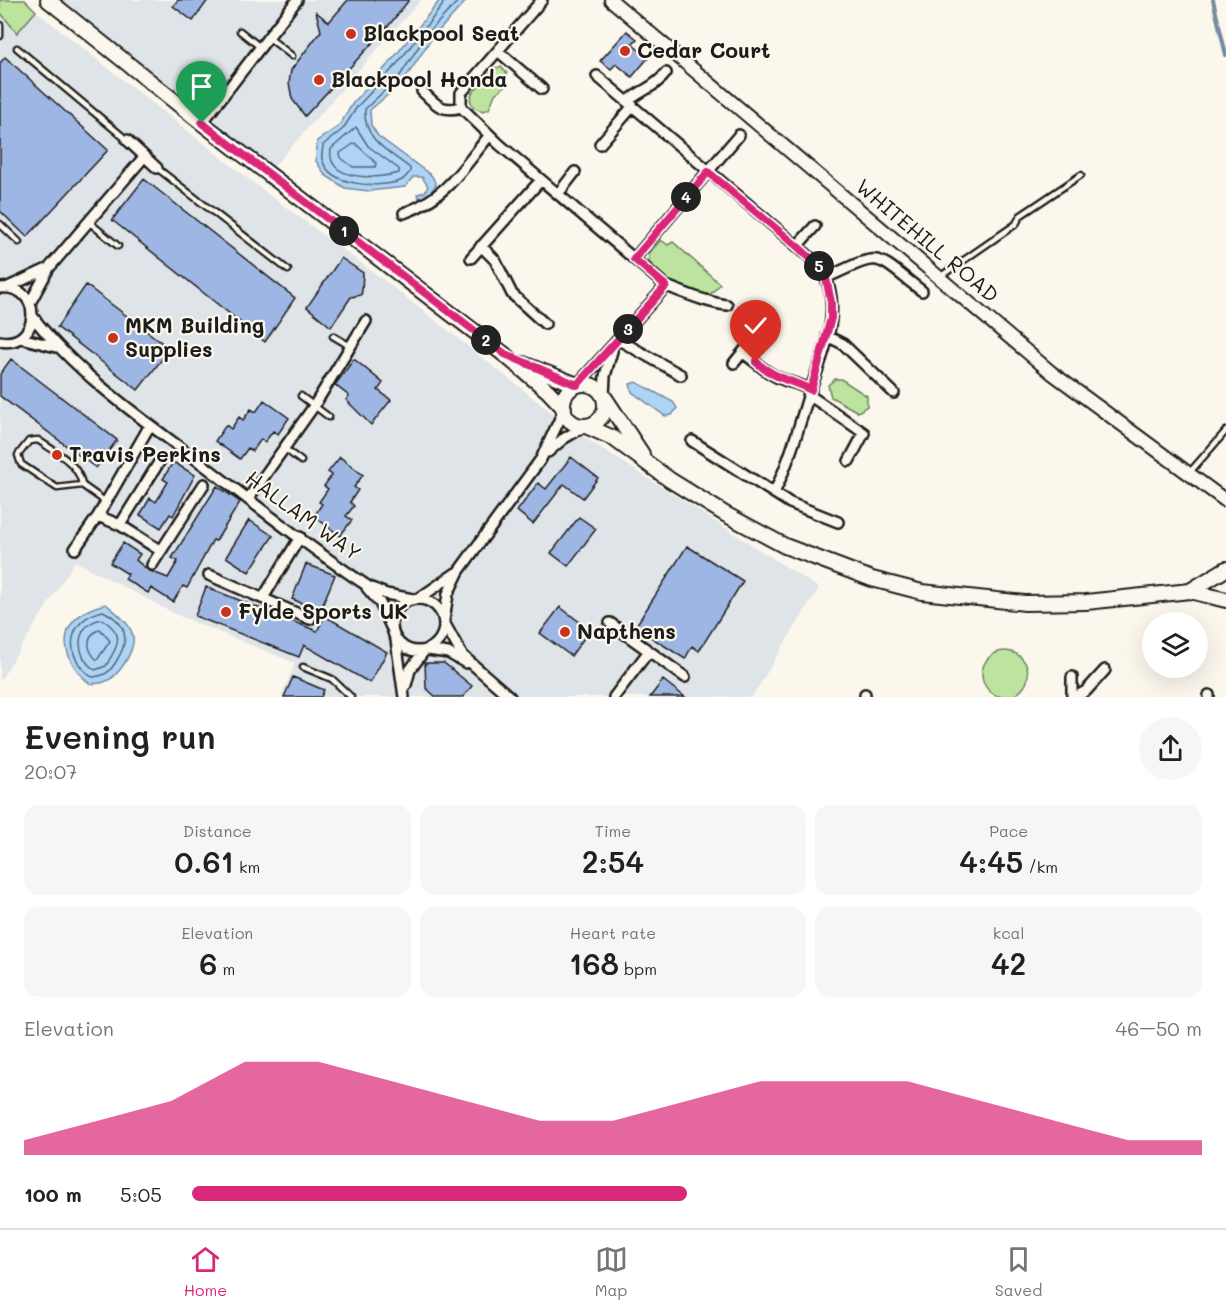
<!DOCTYPE html>
<html lang="en">
<head>
<meta charset="utf-8">
<style>
  :root { --surface:#fff; --page:#f6f6f6; --text:#202124; --muted:#757577; --line:#e0e0e0; --accent:#db2777 }
  body { margin:0; font-family:Mali,sans-serif; background:var(--page); color:var(--text); height:100vh; display:flex; flex-direction:column; font-size:22px; white-space:nowrap }
  * { box-sizing:border-box; margin:0 }
  p { font-size:20px; color:var(--muted) }
  .icon { flex:none; width:33px; height:33px; fill:none; stroke:currentColor; stroke-width:2; stroke-linecap:round; stroke-linejoin:round }
  .map { position:relative; height:697px; overflow:hidden }
  .sheet { display:flex; flex-direction:column; background:var(--surface); flex:1 }
  .sheet>* { flex:none }
  .controls { position:absolute; left:1142px; top:612px; display:grid; gap:12px }
  .controls a { display:grid; place-items:center; width:66px; height:66px; border-radius:50%; background:var(--surface); box-shadow:0 6px 24px #0002; font-size:30px }
  .pin { position:absolute; display:grid; place-items:center; width:51px; height:51px; color:#fff; margin:-62px -26px; border-radius:50% 50% 50% 0; rotate:-45deg; box-shadow:0 0 6px #0007 }
  .pin .icon { rotate:45deg }
  .km { position:absolute; width:30px; height:30px; margin:-15px; border-radius:50%; background:#222; color:#fff; font-size:16px; line-height:30px; text-align:center }
  .round { display:grid; place-items:center; flex:none; width:63px; height:63px; border-radius:32px; background:var(--page) }
  .summary { display:flex; align-items:center; justify-content:space-between; height:102px; padding:0 24px }
  h1 { font-size:33px; font-weight:600; line-height:45px }
  .metrics { display:grid; grid-template-columns:repeat(3,1fr); gap:9px; height:102px; padding:6px 24px }
  .metrics div { display:grid; align-content:center; border-radius:15px; background:var(--page); text-align:center }
  .metrics b { font-size:30px; font-weight:600 }
  .metrics small { font-size:16px; font-weight:400 }
  .metrics p { font-size:16px }
  .chart { height:168px; padding:12px 24px }
  .chart p { display:flex; justify-content:space-between }
  .chart svg { width:100%; height:108px; margin-top:6px; fill:var(--accent); opacity:.7 }
  ul { padding:0 24px; list-style:none; font-size:20px }
  li { display:grid; grid-template-columns:96px 72px 1fr; align-items:center; height:45px }
  li i { height:15px; border-radius:8px; background:var(--accent) }
  .tabs { display:flex; justify-content:space-around; align-items:center; height:84px; border-top:2px solid var(--line); background:var(--surface); font-size:16px; color:var(--muted) }
  .tabs a { display:grid; justify-items:center; gap:3px }
  .tabs .active { color:var(--accent) }
  .map>svg:first-child { display:block }
  .built { fill:#dfe4e9 }
  .green { fill:#bde49f; stroke:#6c805e; stroke-width:1.5 }
  .water { fill:#add4f7; stroke:#738a9f; stroke-width:1.5 }
  .lines { fill:none; stroke-linecap:round; stroke-linejoin:round }
  .shore { stroke:#566674; stroke-width:1.5 }
  .stream { stroke:#738a9f; stroke-width:4 }
  .building { fill:#9eb6e3; stroke:#1c1c1c; stroke-width:1.5 }
  .service-casing { stroke:#1c1c1c; stroke-width:9 }
  .minor-casing { stroke:#1c1c1c; stroke-width:14 }
  .tertiary-casing { stroke:#1c1c1c; stroke-width:16 }
  .secondary-casing { stroke:#1c1c1c; stroke-width:18 }
  .service { stroke:#fbf7ec; stroke-width:4.5 }
  .minor { stroke:#fbf7ec; stroke-width:9 }
  .tertiary { stroke:#fbf7ec; stroke-width:12 }
  .secondary { stroke:#fbf7ec; stroke-width:14 }
  .route-casing { stroke:#fff; stroke-width:12 }
  .route { stroke:#db2777; stroke-width:8 }
  .poi-dot { fill:#c8321e; stroke:#fbf7ec; stroke-width:2 }
  .labels { text-anchor:middle; stroke-width:4.5; stroke-linejoin:round; paint-order:stroke }
  .poi-label { font-size:21px; font-weight:bold; fill:#1c1c1c; stroke:#fbf7ec; text-anchor:start }
  .street-label { font-size:21px; fill:#1c1c1c; stroke:#fbf7ec }
</style>
</head>
<body>
<div class="map">
<svg width="1226" height="697" viewBox="0 0 1226 697">
  <rect width="100%" height="100%" fill="#fbf7ec"/>
  <filter id="ink" filterUnits="userSpaceOnUse"><feTurbulence type="fractalNoise" baseFrequency=".0167" numOctaves="2"/><feDisplacementMap in="SourceGraphic" scale="12" xChannelSelector="R" yChannelSelector="G"/><feConvolveMatrix kernelMatrix="1 2 1 2 8 2 1 2 1" color-interpolation-filters="sRGB"/></filter>
  <g filter="url(#ink)">
    <path class="built" d="M48,0H421L268,173Z
      M36,11L255,184L389,284L579,434L819,588L752,697H281L295,663L177,615L75,561L0,681V12L17,33Z"/>
    <path class="green" d="M0,0H25L36,11L17,33L0,12Z
      M501,67L507,73L504,87L495,94L489,109L483,111L474,108L470,100L472,93L495,68Z
      M661,240L668,245L673,242L720,284L711,294L703,295L689,288H677L649,262V253Z
      M835,379H841L867,396V406L858,412L831,397L828,385Z
      M982 674a23 23 0 1 1 46 0a23 23 0 1 1-46 0Z"/>
    <path class="water" d="M440,0H467L432,38L403,82L370,110L371,125L378,136L432,176L436,185L428,195L419,198L417,194L425,192L428,186L422,177H413L405,187L369,191L345,188L325,175L316,161L317,141L339,126L353,103L392,60Z
      M636,382L673,402L677,408L672,415L665,416L632,392L630,384Z
      M106,604C115,612 131,623 133,637C135,651 118,678 104,682C100,684 94,683 90,684C55,654 57,615 106,604Z"/>
    <g class="lines">
      <path class="shore" d="M444,0L442,6L397,64L357,107L343,129L323,145C323,149 321,155 322,159C329,187 379,188 400,181C404,180 407,175 410,172V168C388,151 363,140 365,109L399,77L427,34L459,0
        M356,127L368,146L399,169V173C378,179 326,182 331,149Z
        M355,143L376,163L375,167H353L341,158L340,153Z
        M103,611C127,623 130,639 117,660C110,672 106,676 92,677C63,657 66,619 103,611Z
        M102,619C127,636 117,645 106,666L95,670C74,656 74,624 102,619Z
        M100,629L110,641L97,660C86,649 85,636 100,629Z"/>
      <path class="stream" d="M1213,0L1226,55"/>
    </g>
    <path class="building" d="M178,0H208L193,21L173,6Z
      M348,0H409L390,24L305,116L292,99L289,83L291,70L321,31L316,12L329,22Z
      M627,31L637,39L632,44L648,58L632,77L616,64L611,69L600,61Z
      M5,57L108,150L27,237L0,211V63Z
      M144,179L295,298L265,342L112,220Z
      M341,258L363,273L362,291L361,295L351,297L331,327L307,307Z
      M86,285L170,349L138,390L57,327Z
      M11,359L117,440L96,468L0,396V374Z
      M354,359L383,383L378,390L391,400L371,425L346,400L349,396L335,385Z
      M264,400L289,418L278,434L273,431L265,442L261,439L253,451L248,448L240,459L215,441L226,425L231,429L239,417L243,420L251,409L256,412Z
      M340,457L363,475L354,487L358,490L350,502L354,506L346,516L352,520L340,536L314,516L322,504L319,502L328,489L324,486L332,475L328,472Z
      M571,457L598,478L583,498L564,484L533,524L517,511L538,483L546,489Z
      M173,462L195,475L173,516L170,514L161,528L140,515L150,498L156,502L168,482L163,479Z
      M217,486L240,502L216,541L213,540L187,588L183,586L173,602L151,588L148,593L125,579L128,574L110,563L123,543L140,554L136,560L148,570L168,578L178,561L172,558Z
      M579,517L596,529L568,566L551,553Z
      M249,520L273,536L249,572L226,557Z
      M687,546L743,581L699,651L692,646L685,659L635,627Z
      M306,564L335,575L320,611L292,599Z
      M206,587L317,631L325,616L387,652L370,683L304,645L299,657L195,616Z
      M560,607L590,630L571,656L540,633Z
      M425,663H444L472,686L463,697H436L426,688Z
      M293,677L324,690L321,697H284Z
      M663,680L685,697H650Z"/>
    <g class="lines">
      <g class="service-casing">
        <path id="service" d="M0,25V36
          M240,31L260,47
          M268,37L292,56
          M17,48L127,140
          M157,168L288,270
          M90,223L118,246
          M0,224L19,242
          M941,276L1016,224L1020,216L1081,175
          M333,336L350,346
          M301,396L329,417
          M285,449L301,461
          M1190,472L1226,431
          M82,485L57,488L21,464L18,455L29,441L38,440C55,452 79,463 82,485L106,502
          M303,667L332,679L351,697"/>
      </g>
      <g class="minor-casing">
        <path id="minor" d="M542,0L461,93V107L499,144L666,286L578,384
          M498,51L542,89
          M597,76L797,246C807,255 819,263 825,276C843,315 820,360 808,397C798,430 789,462 774,493
          M422,91C435,104 442,113 461,107
          M627,102C639,91 656,87 666,73
          M202,123L297,0
          M127,140L157,168
          M600,144L633,106
          M558,194L575,172
          M404,213C446,198 462,169 489,136
          M481,246L495,260L512,294L545,324
          M797,246L815,226
          M471,258L541,180
          M634,259L739,135
          M826,278C884,251 872,253 922,291
          M666,286C685,293 707,303 727,305
          M8,287L49,268
          M0,288C45,284 40,349 0,341
          M30,303L49,268L144,157
          M33,317C78,375 142,419 201,463C256,505 311,549 369,587L386,594L413,599
          M827,336L843,344L894,393
          M21,338L56,347
          M619,340L681,375
          M743,353C754,360 763,370 775,376C786,382 798,383 811,390
          M734,363L752,341
          M809,395L864,433L849,461
          M604,397L605,376L612,351
          M692,441L790,503L838,522
          M548,452L563,439L585,426
          M248,499L314,406L366,321
          M98,516L120,525L161,551
          M120,525L161,459
          M75,549L98,516L150,425
          M152,565L204,484
          M209,575L310,619
          M367,588L380,603L391,627
          M263,598L300,537
          M392 625a26 26 0 1 1 52 0a26 26 0 1 1-52 0Z
          M418,599L456,573
          M444,620L448,594L459,571L541,459L564,410
          M610,623L685,677
          M445,624L462,655L510,697
          M396,640L404,697
          M428,650L448,653L466,663
          M1072,677V697
          M406,685L410,670L424,651
          M865,694V697
          M614,697L649,651
          M1075,697L1086,691L1105,670
          M1209,697V695"/>
      </g>
      <g class="tertiary-casing">
        <path id="tertiary" d="M611,0L1052,373L1226,501"/>
      </g>
      <g class="secondary-casing">
        <path id="secondary" d="M48,0L202,123L505,355L548,391L564,408
          M523,364L577,385
          M563 405a21 21 0 1 1 42 0a21 21 0 1 1-42 0Z
          M605,398L642,454
          M586,426L613,438L670,480L725,514L785,546L872,579L922,592L1025,603L1086,602L1190,591L1226,600
          M1190,591L1226,569"/>
      </g>
      <use href="#service" class="service"/>
      <use href="#minor" class="minor"/>
      <use href="#tertiary" class="tertiary"/>
      <use href="#secondary" class="secondary"/>
    </g>
  </g>
  <g class="lines" filter="url(#ink)">
    <g class="route-casing">
      <path id="route" d="M202,123L505,354L577,385L666,286L634,259L708,172L797,246L819,266L826,278L831,302V318L811,390C791,380 773,378 756,362"/>
    </g>
    <use href="#route" class="route"/>
  </g>
  <g class="poi-dot">
    <circle cx="351" cy="34" r="6"/>
    <circle cx="625" cy="51" r="6"/>
    <circle cx="319" cy="80" r="6"/>
    <circle cx="113" cy="338" r="6"/>
    <circle cx="57" cy="455" r="6"/>
    <circle cx="226" cy="612" r="6"/>
    <circle cx="565" cy="632" r="6"/>
  </g>
  <g class="labels">
    <g class="poi-label">
      <text x="363" y="41">Blackpool Seat</text>
      <text x="637" y="58">Cedar Court</text>
      <text x="331" y="87">Blackpool Honda</text>
      <text x="125" y="333">MKM Building<tspan x="125" dy="24">Supplies</tspan></text>
      <text x="69" y="462">Travis Perkins</text>
      <text x="238" y="619">Fylde Sports UK</text>
      <text x="577" y="639">Napthens</text>
    </g>
    <g class="street-label">
      <text transform="translate(927 241) rotate(40)" y="7">WHITEHILL ROAD</text>
      <text transform="translate(303 516) rotate(36)" y="7">HALLAM WAY</text>
    </g>
  </g>
</svg>
<div class="controls">
<a><svg class="icon" aria-label="layers" viewBox="0 0 24 24"><path d="M12 4l9 5-9 5-9-5zM3 14l9 5 9-5"/></svg></a>
</div>
<div class="pin" style="left:202px;top:123px;background:#1e9e55"><svg class="icon" aria-label="arrive" viewBox="0 0 24 24"><path d="M6 21V4h12l-3 4 3 4H6"/></svg></div>
<div class="pin" style="left:756px;top:362px;background:#d93025"><svg class="icon" aria-label="check" viewBox="0 0 24 24"><path d="M5 12l5 5 9-10"/></svg></div>
<b class="km" style="left:344px;top:231px">1</b>
<b class="km" style="left:486px;top:340px">2</b>
<b class="km" style="left:628px;top:329px">3</b>
<b class="km" style="left:686px;top:197px">4</b>
<b class="km" style="left:819px;top:266px">5</b>
</div>
<section class="sheet">
<div class="summary"><div><h1>Evening run</h1><p>20:07</p></div><a class="round"><svg class="icon" aria-label="share" viewBox="0 0 24 24"><path d="M12 15V3M7 8l5-5 5 5M5 13v7h14v-7"/></svg></a></div>
<div class="metrics">
<div><p>Distance</p><b>0.61<small> km</small></b></div>
<div><p>Time</p><b>2:54</b></div>
<div><p>Pace</p><b>4:45<small> /km</small></b></div>
</div>
<div class="metrics">
<div><p>Elevation</p><b>6<small> m</small></b></div>
<div><p>Heart rate</p><b>168<small> bpm</small></b></div>
<div><p>kcal</p><b>42</b></div>
</div>
<div class="chart"><p><span>Elevation</span>46–50 m</p>
<svg viewBox="0 0 160 44" preserveAspectRatio="none"><path d="M0 44V38L10 30L20 22L30 6L40 6L50 14L60 22L70 30L80 30L90 22L100 14L110 14L120 14L130 22L140 30L150 38L160 38V44z"/></svg>
</div>
<ul>
<li><b>100 m</b>5:05<i style="width:49%"></i></li>
</ul>
</section>
<nav class="tabs">
<a class="active"><svg class="icon" aria-label="home" viewBox="0 0 24 24"><path d="M3 11l9-7 9 7M6 9v11h12V9"/></svg>Home</a>
<a><svg class="icon" aria-label="map" viewBox="0 0 24 24"><path d="M3 6l6-2 6 2 6-2v14l-6 2-6-2-6 2zM9 4v14M15 6v14"/></svg>Map</a>
<a><svg class="icon" aria-label="saved" viewBox="0 0 24 24"><path d="M7 4h10v16l-5-4-5 4z"/></svg>Saved</a>
</nav>
</body>
</html>
